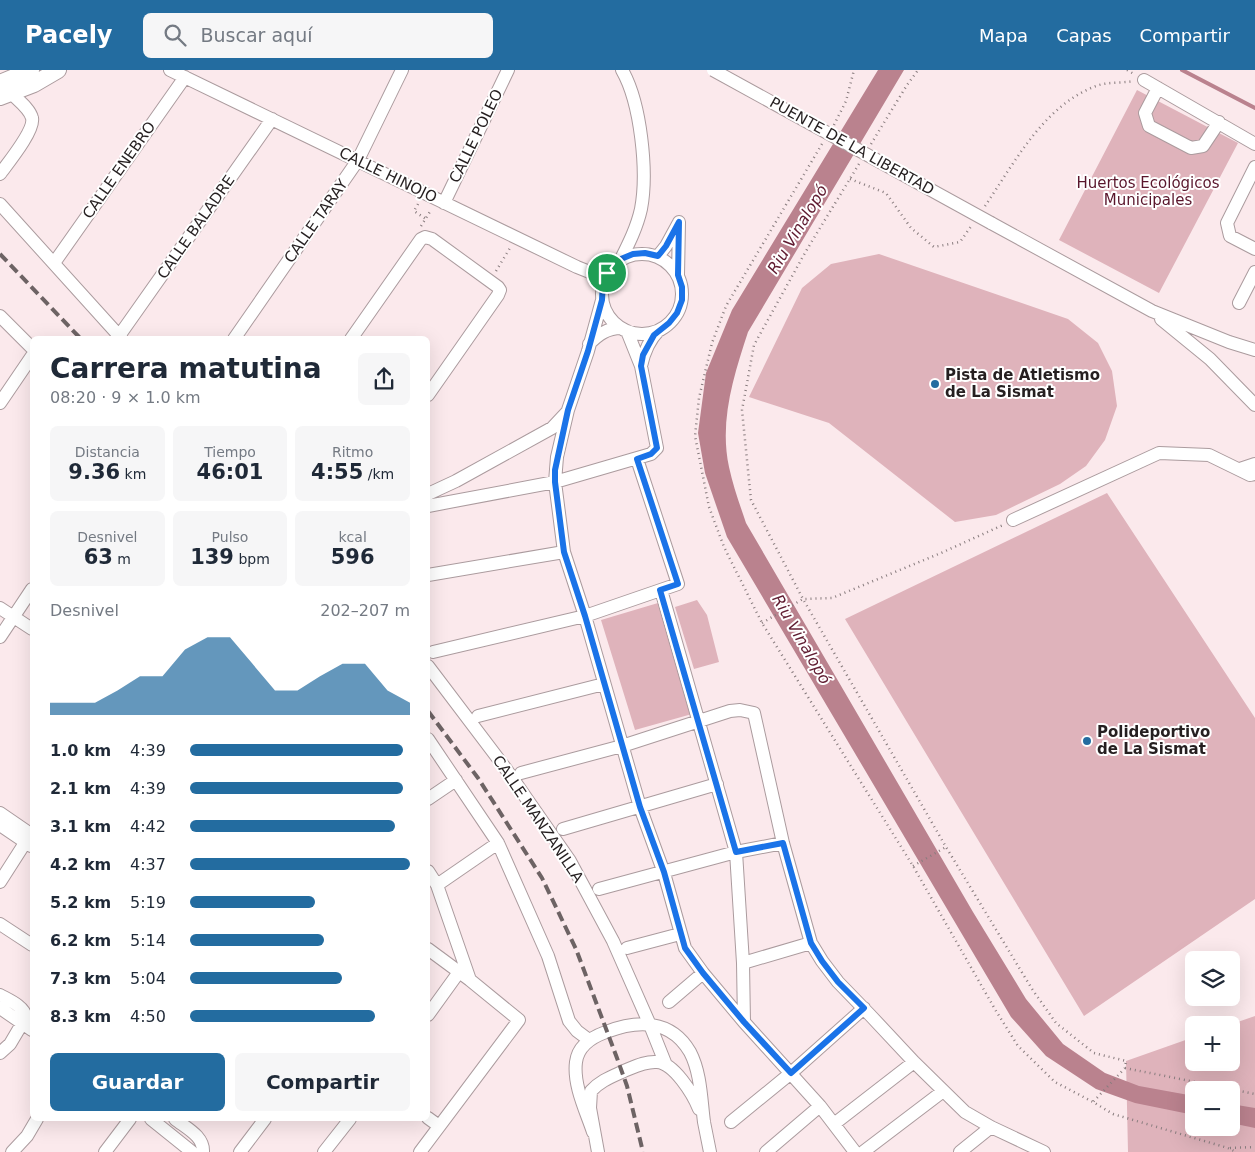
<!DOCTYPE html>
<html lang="es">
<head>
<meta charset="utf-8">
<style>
  :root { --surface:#fff; --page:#f6f6f7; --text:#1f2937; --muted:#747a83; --accent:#236ca0 }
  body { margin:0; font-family:"DejaVu Sans",sans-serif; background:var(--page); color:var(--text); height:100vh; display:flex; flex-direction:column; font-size:19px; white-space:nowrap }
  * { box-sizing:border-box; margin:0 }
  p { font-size:16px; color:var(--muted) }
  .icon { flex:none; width:28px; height:28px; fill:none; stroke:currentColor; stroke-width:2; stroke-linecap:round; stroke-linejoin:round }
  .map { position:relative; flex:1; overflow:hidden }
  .details { position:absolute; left:30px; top:266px; width:400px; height:785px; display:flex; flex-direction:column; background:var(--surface); border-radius:8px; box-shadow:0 5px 20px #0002 }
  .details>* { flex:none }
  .fabs { position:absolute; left:1185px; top:881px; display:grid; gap:10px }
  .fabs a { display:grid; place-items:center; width:55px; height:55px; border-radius:8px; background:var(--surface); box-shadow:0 5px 20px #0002; font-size:25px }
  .pin { position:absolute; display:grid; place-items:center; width:42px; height:42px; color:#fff; margin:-21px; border:2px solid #fff; border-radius:50%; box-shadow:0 1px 5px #0007 }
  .round { display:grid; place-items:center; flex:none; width:52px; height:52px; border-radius:8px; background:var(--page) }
  .summary { display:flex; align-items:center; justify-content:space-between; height:85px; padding:0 20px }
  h1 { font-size:28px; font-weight:600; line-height:38px }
  .metrics { display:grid; grid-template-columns:repeat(3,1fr); gap:8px; height:85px; padding:5px 20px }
  .metrics div { display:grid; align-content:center; border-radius:8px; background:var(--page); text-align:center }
  .metrics b { font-size:21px; font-weight:600 }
  .metrics small { font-size:14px; font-weight:400 }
  .metrics p { font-size:14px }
  .chart { height:140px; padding:10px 20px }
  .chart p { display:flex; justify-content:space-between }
  .chart svg { width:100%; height:90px; margin-top:5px; fill:var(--accent); opacity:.7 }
  .button { display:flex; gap:10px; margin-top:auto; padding:10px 20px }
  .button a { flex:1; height:58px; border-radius:8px; background:var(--accent); color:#fff; font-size:20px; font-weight:600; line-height:58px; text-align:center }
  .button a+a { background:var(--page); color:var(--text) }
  ul { padding:0 20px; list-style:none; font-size:16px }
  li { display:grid; grid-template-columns:80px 60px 1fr; align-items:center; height:38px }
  li i { height:12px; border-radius:6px; background:var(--accent) }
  header { display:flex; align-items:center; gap:30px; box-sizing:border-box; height:70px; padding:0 25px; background:var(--accent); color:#fff }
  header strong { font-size:24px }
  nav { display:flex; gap:28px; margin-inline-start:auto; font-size:18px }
  .search { width:350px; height:45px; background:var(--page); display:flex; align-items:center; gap:12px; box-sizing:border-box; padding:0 18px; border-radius:8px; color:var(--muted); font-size:19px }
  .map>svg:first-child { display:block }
  .green { fill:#dfb3bb; fill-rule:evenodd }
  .water { fill:#ba828e }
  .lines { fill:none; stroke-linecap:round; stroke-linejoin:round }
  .stream { stroke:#ba828e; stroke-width:4 }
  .minor-casing { stroke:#ab9b9e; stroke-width:14 }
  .major-casing { stroke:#ab9b9e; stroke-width:18 }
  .path { stroke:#887c7e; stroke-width:2.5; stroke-dasharray:1 4; stroke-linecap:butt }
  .minor { stroke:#fff; stroke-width:12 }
  .major { stroke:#fff; stroke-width:16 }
  .rail { stroke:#6d6364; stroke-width:4; stroke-dasharray:10 5; stroke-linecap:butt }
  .minor-bridge-casing { stroke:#ab9b9e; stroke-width:14; stroke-linecap:butt }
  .minor-bridge { stroke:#fff; stroke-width:12 }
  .route-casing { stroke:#fff; stroke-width:10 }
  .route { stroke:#1a73e8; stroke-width:6 }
  .poi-dot { fill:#236ca0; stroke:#fff; stroke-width:2 }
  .labels { text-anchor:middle; stroke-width:4; stroke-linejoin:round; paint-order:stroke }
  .street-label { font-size:15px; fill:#251f20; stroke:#fff }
  .park-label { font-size:15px; fill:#59152b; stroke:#fff }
  .poi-label { font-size:15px; font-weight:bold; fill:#251f20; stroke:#fff; text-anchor:start }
  .water-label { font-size:16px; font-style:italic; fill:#5f1b30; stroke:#fff }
</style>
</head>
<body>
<header>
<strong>Pacely</strong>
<div class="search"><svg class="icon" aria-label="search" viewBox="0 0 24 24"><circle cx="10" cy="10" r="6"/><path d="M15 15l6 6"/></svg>Buscar aquí</div>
<nav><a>Mapa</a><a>Capas</a><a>Compartir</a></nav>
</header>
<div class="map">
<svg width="1255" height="1082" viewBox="0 0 1255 1082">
  <rect width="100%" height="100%" fill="#fbe9ec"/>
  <path class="green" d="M1137,20L1238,73L1159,223L1059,170Z
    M879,184L1068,249L1098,273L1112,301L1117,336L1105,370L1086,396L1060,414L996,445L955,452L829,353L749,327L802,218L831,194Z
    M1107,423L1255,648V829L1084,946L845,549Z
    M697,530L707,545L719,592L694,599L675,537Z
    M658,533L692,644L635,660L601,550Z
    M1255,946V1082H1128L1126,991L1194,967V992H1231V955H1229ZM1194,1020H1231V1058H1194Z"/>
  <path class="water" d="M878,0H904L748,262C734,305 719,351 729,397C733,416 740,435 746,453L973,842L1026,929L1063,974L1105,1003L1139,1016L1194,1026V1045L1135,1033L1096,1019L1046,986L1011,947L727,467L705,403L698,363L706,303L732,240Z
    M1231,1034L1255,1038V1058L1231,1053Z"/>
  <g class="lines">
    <path class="stream" d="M1182,0L1255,38"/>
    <g class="minor-casing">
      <path id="minor" d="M170,0L577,197L597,205L607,203
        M1144,10L1255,74
        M1158,18L1145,43L1149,56L1191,78L1203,76L1219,52
        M1255,97L1227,153L1230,166L1255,179
        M0,104C8,93 35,60 32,48C30,39 18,30 12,24
        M444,133L508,0
        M0,134L122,269
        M991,153L1152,241L1229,272L1255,280
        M602 224a40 40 0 1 1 80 0a40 40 0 1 1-80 0Z
        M658,186L666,176L678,154
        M621,189C629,173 637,157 641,139C648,102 641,33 622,0
        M54,193L185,7
        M678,205L679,152
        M602,230L588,281L568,340L557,387L555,412L564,482L585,546L640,737L664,803L685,878L703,903L744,952L820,1036L855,1082
        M1239,233L1255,202
        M0,246L32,278
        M1161,249L1210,289L1255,335
        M119,266L272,49
        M234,269L358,90L402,0
        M351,269L421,169L425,167L432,169L498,217L500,220L498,225L428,325
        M589,274C598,265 607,258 621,258
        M641,296C644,282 649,270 659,260
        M0,333L32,286
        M1240,399L1255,394
        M428,424L456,411L552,358L567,342
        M428,436L555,412L651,384L657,378L641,296L627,261
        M1013,450L1159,383L1209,385L1250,405L1255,404
        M428,505L564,482
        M661,520L736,782L743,893L744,952
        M0,538L32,559
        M0,567L32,519
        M433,582L585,546L678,514L637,389
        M428,596L506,699L570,791L613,871L650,955L666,995
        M478,646L604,614
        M428,669L498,773L548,886L569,951L577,961L589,970
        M521,703L622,676L730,641L740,640L754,643L783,773L811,873L822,891L838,912L870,945L914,992L965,1042L991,1057L1044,1082
        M428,729L456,710
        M0,743L32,765
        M0,755L31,776
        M563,759L717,714
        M428,801L437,815L470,910L428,879
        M0,812L32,762
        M437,815L498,773
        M599,819L736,782L783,773
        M0,854L32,875
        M627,878L680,864
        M743,893L811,873
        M0,925C9,930 24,936 26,947L10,974L0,983
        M669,932L703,903
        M0,938L32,960
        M428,945L459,902
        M428,1048L439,1056
        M151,1049L192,1082
        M175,1049C186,1058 204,1066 203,1082
        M731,1052L791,1003L864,938
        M834,1054L914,992
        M593,1062C586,1041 573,1015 576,992C578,976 592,967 606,962C637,950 671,949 690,982C701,1003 701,1029 704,1052C706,1062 708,1072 710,1082
        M12,1082L27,1066L37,1049
        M105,1082L130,1049
        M240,1082L265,1049
        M324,1082L350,1049
        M420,1082L519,950L470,910
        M598,1082L590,1038L591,1021C600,1011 611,1007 624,1001C634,997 645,991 657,992C674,993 693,1024 699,1039
        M766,1082L820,1036
        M863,1082L942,1022
        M960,1082L991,1057"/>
    </g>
    <g class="major-casing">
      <path id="major" d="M0,13L31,0
        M0,27L34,14L58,0"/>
    </g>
    <path class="path" d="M1127,0L1134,4
      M834,55L846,31L854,0
      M822,74L726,236L712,273L699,328L695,366L709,437L724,477L762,553L913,796L996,941L1018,976L1055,1012L1093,1032L1113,1044L1228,1078L1236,1082
      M871,74L907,15L918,0
      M859,94L806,181L754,275L742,340L751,430L803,529L946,777L1032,919L1056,953L1094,983L1126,991L1125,998L1093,1032
      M850,109L886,123L911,158L934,177L960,172L972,155
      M418,134L414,141L426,149
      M985,136C1015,92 1045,33 1099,15C1110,12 1123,13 1134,11
      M421,156L431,140
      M496,201L510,178
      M762,553L803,529L832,528L941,483L1003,455
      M913,796L946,777
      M1125,998L1255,1024
      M1230,1078L1255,1077"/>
    <use href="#minor" class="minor"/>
    <use href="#major" class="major"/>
    <path class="rail" d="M0,184L81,269
      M428,641L478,708L542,808L576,879L617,988L627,1016L643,1082"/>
    <g class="minor-bridge-casing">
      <path id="minor-bridge" d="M713,0L991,153"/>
    </g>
    <use href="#minor-bridge" class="minor-bridge"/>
  </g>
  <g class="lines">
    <g class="route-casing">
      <path id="route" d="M679,152L678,205L682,217V230L677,243L669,253L654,265L643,285L641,296L657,378L651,384L637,389L678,514L660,520L736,782L783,773L811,873L822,891L838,912L864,938L791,1003L744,952L703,903L685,878L664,802L640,737L585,546L564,482L555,412V400L568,340L588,281L602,230L603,211L613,195L621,189L633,184L645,183L658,186L666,176Z"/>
    </g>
    <use href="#route" class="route"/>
  </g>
  <g class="poi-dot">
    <circle cx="935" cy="314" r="5"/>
    <circle cx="1087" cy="671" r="5"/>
  </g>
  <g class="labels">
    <g class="street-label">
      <text transform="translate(476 66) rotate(-64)" y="5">CALLE POLEO</text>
      <text transform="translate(852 76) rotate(29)" y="5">PUENTE DE LA LIBERTAD</text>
      <text transform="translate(119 100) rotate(-55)" y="5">CALLE ENEBRO</text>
      <text transform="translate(388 105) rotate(26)" y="5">CALLE HINOJO</text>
      <text transform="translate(316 151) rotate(-55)" y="5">CALLE TARAY</text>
      <text transform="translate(196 157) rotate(-55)" y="5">CALLE BALADRE</text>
      <text transform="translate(538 749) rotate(56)" y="5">CALLE MANZANILLA</text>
    </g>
    <g class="park-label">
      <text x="1148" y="118">Huertos Ecológicos<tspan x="1148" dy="17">Municipales</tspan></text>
    </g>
    <g class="poi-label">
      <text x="945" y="310">Pista de Atletismo<tspan x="945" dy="17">de La Sismat</tspan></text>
      <text x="1097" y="667">Polideportivo<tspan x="1097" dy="17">de La Sismat</tspan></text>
    </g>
    <g class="water-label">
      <text transform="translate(797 159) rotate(-59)" y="6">Riu Vinalopó</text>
      <text transform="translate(802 569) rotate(60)" y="6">Riu Vinalopó</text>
    </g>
  </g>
</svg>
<div class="fabs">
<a><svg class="icon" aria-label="layers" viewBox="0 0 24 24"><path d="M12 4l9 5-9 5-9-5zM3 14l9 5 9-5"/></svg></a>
<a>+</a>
<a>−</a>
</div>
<div class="pin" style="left:607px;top:203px;background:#1e9e55"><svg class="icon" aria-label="arrive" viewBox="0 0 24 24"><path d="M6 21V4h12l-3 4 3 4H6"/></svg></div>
<section class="details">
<div class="summary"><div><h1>Carrera matutina</h1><p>08:20 · 9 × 1.0 km</p></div><a class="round"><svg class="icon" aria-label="share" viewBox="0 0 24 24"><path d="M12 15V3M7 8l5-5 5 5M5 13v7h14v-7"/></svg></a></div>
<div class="metrics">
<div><p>Distancia</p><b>9.36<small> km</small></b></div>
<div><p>Tiempo</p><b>46:01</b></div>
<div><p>Ritmo</p><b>4:55<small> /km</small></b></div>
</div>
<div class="metrics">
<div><p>Desnivel</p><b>63<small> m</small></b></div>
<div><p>Pulso</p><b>139<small> bpm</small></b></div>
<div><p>kcal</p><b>596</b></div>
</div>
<div class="chart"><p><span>Desnivel</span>202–207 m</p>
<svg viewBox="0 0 160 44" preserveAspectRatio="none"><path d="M0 44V38L10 38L20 38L30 32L40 25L50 25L60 12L70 6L80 6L90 19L100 32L110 32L120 25L130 19L140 19L150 32L160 38V44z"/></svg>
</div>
<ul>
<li><b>1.0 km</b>4:39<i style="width:97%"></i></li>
<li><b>2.1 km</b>4:39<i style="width:97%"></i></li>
<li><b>3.1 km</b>4:42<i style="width:93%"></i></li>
<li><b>4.2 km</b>4:37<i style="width:100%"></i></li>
<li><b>5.2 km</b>5:19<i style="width:57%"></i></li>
<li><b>6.2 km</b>5:14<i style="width:61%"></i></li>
<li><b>7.3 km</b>5:04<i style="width:69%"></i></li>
<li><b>8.3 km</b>4:50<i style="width:84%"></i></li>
</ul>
<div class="button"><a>Guardar</a><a>Compartir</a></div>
</section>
</div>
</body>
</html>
